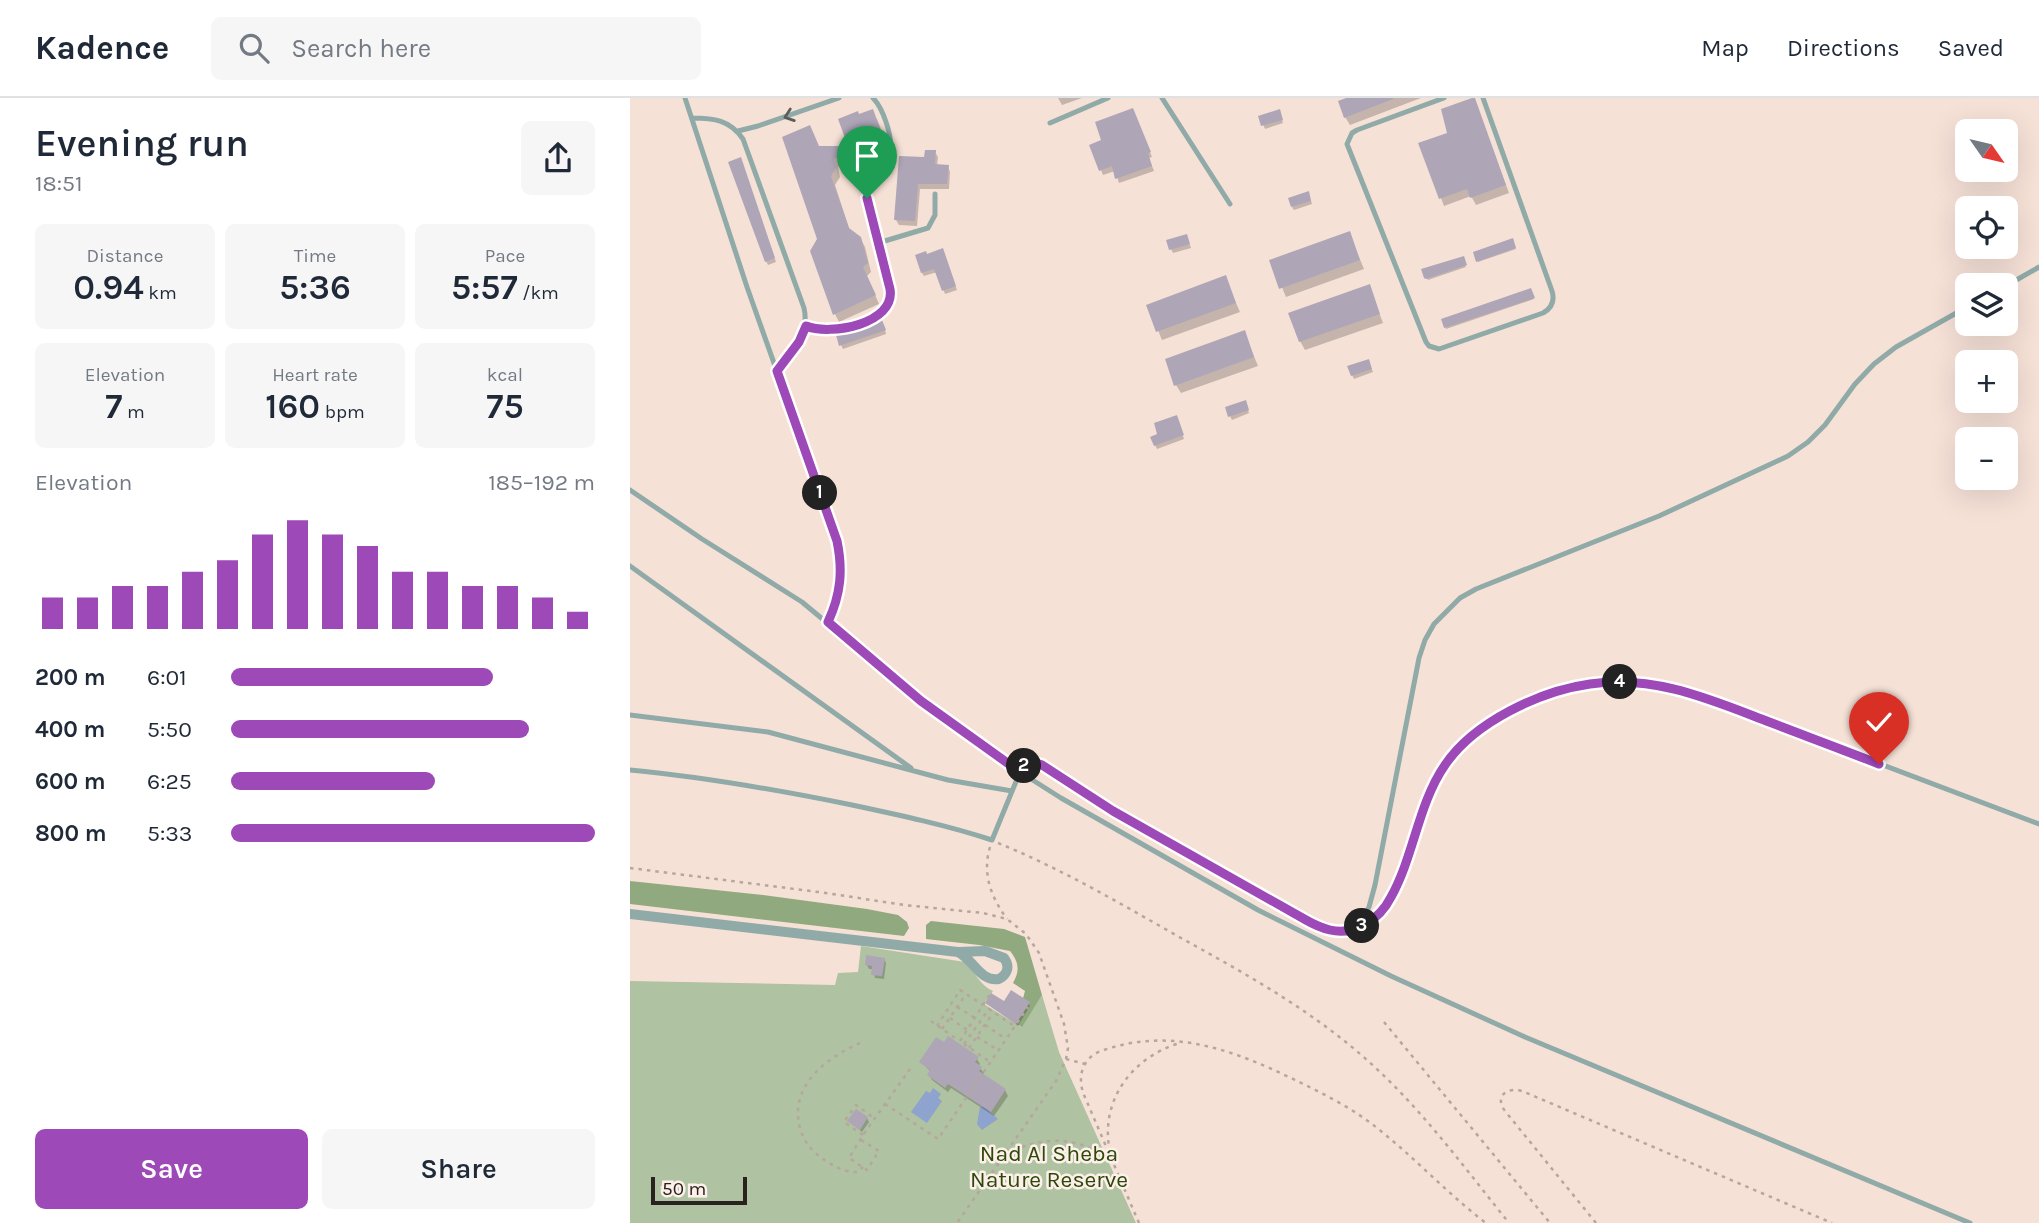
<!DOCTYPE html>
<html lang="en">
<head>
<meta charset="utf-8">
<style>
  :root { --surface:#fff; --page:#f6f6f7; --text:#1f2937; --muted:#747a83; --line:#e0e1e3; --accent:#9d49b8 }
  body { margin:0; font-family:Karla,sans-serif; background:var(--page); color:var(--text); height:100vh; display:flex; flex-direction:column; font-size:26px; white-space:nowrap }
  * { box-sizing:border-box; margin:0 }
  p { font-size:23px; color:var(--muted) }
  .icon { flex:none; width:38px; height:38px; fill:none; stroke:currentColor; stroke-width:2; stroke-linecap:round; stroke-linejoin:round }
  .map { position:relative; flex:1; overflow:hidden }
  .drawer { display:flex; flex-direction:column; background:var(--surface); width:630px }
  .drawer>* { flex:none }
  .needle { width:46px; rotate:124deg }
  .controls { position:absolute; left:1325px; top:21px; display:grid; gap:14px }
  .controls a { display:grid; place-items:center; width:63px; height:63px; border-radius:10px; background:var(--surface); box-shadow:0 7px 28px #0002; font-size:35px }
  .scale { position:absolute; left:21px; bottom:18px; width:96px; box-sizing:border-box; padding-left:7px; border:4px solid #29221e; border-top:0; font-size:19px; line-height:24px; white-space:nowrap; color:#29221e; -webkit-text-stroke:5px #fdf0ea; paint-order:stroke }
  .pin { position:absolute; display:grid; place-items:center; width:60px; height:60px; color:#fff; margin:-72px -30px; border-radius:50% 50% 50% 0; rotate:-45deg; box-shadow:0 0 7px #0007 }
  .pin .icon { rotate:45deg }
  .km { position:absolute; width:35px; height:35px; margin:-18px; border-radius:50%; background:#222; color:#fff; font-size:19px; line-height:35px; text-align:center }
  .round { display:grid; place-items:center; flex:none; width:74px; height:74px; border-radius:10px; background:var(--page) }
  .overview { display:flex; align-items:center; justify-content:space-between; height:119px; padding:0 35px }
  h1 { font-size:38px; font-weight:600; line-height:52px }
  .metrics { display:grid; grid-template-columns:repeat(3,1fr); gap:10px; height:119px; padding:7px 35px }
  .metrics div { display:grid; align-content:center; border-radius:10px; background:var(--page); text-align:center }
  .metrics b { font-size:35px; font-weight:600 }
  .metrics small { font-size:19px; font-weight:400 }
  .metrics p { font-size:19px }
  .chart { height:196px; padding:14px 35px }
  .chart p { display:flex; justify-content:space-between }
  .chart svg { width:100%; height:126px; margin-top:7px; stroke:var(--accent); stroke-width:6 }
  .primary-button { display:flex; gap:14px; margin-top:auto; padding:14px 35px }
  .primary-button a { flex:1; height:80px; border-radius:10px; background:var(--accent); color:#fff; font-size:28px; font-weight:600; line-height:80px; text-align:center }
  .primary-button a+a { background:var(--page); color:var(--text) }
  ul { padding:0 35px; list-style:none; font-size:23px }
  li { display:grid; grid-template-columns:112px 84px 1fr; align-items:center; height:52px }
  li i { height:18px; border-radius:9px; background:var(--accent) }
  header { display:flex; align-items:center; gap:42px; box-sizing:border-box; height:98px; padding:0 35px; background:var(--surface); border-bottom:2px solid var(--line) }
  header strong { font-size:33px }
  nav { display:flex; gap:38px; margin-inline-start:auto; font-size:24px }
  .search { width:490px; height:63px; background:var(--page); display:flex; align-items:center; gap:18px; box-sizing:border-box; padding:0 24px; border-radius:10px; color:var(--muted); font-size:26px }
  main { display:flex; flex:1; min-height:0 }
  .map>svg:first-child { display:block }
  .green { fill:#afc2a1 }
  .forest { fill:#91a97e }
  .water { fill:#8ea3cd }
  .shadow { fill:#0003 }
  .building { fill:#aea6b7 }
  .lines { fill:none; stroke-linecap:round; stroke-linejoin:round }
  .path { stroke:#b6a69e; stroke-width:2.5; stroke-dasharray:3.5 5; stroke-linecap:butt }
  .lane { stroke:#90aaa8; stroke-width:5 }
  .street { stroke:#90aaa8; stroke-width:10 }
  .oneway { stroke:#575f5c }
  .route-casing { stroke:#fff; stroke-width:14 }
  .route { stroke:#9d49b8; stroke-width:9 }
  .labels { text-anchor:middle; stroke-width:5; stroke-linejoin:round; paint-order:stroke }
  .park-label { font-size:23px; fill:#2c4907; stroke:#fdf0ea }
</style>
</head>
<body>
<header>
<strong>Kadence</strong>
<div class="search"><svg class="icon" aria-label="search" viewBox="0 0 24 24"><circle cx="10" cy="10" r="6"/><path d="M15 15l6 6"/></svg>Search here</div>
<nav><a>Map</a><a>Directions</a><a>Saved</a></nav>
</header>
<main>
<section class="drawer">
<div class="overview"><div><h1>Evening run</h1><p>18:51</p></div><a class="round"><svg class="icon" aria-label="share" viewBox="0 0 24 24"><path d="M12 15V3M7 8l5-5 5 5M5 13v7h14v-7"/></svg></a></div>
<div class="metrics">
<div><p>Distance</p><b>0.94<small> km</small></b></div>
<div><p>Time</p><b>5:36</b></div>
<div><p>Pace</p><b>5:57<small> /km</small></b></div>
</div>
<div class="metrics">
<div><p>Elevation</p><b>7<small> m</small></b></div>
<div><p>Heart rate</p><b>160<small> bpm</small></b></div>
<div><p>kcal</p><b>75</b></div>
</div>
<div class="chart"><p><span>Elevation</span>185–192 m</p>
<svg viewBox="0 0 160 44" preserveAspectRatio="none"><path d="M5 44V33M15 44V33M25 44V29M35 44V29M45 44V24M55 44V20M65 44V11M75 44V6M85 44V11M95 44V15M105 44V24M115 44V24M125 44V29M135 44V29M145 44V33M155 44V38"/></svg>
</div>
<ul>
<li><b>200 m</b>6:01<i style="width:72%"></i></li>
<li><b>400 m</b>5:50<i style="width:82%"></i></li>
<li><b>600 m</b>6:25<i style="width:56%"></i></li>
<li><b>800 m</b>5:33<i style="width:100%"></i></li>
</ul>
<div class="primary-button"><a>Save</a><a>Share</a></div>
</section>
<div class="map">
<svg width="1409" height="1125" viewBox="0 0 1409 1125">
  <rect width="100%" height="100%" fill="#f6e1d7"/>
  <path class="green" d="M231,848L335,864C345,873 349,887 363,893L354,906L391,929L412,897L429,954L506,1125H0V883L205,887L208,875L228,874Z"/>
  <path class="forest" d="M0,783L133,797L237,811L268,817L277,824L279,830L274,838L0,806Z
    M301,823L374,831L395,839L412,897L392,929L386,926L395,893L383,885C390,873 389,864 380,853L349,847L296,841V827Z"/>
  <path class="water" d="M303,990L311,996L308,1000L312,1003L297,1025L281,1014L296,993L300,995Z
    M350,1009H354L368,1021L352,1032L347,1026Z"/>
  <path class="shadow" d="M428,0H452L432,7Z
    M721,0H791L720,27L715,19Z
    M844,1L879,95L846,107L841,98L814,108L791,46L819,36Z
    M505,17L522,59L519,60L524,73L489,85L485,73L473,77L461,48L474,43Z
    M651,17L653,25L635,31L630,19Z
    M229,18L247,21L258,49L208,69L210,79L205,87L220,133L230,140L235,149L241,174L237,178L249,206L209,224L205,216L189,141V50H221Z
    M305,54L308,59L307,68L318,69L320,74L319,91H290L287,128L269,127L266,122Z
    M112,65L146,164L138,167L136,163Z
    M680,99L682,106L664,112L662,109Z
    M719,135L734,171L656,199L641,163Z
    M558,141L561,150L543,155L541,151Z
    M882,142L886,151L848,164L845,155Z
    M314,156L327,192L315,196L307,174L294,178L292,175L297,158Z
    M833,160L836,169L798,182L796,179Z
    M595,180L610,214L532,242L518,208Z
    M739,188L753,225L675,252L670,243Z
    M901,193L904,201L816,231L813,222Z
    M254,227L256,236L213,251L211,247Z
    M614,234L628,268L551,295L546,287Z
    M740,267L743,274L724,281L722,277Z
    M617,308L619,315L602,322L600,318Z
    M548,322L554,341L527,351L525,347Z
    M254,861L256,865L254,881L245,880L243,871H239L237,867Z
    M357,905H398L400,908L388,928Z
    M347,961L350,966L348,968L354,975L352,977L375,992L378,998L364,1018L321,990L318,994L302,982L299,977L301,974L291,964Z
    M237,1020L239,1024L232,1034L219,1023Z"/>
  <path class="building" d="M716,0H763V1L714,20L708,3Z
    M842,0H845L876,87L840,100L837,91L809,101L788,45L817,35L811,11Z
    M503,10L521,54L518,55L522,68L485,81L482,68L469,73L459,47L471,42L465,24Z
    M243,11L254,41L204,61L206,70L201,78L219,130L231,139L238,165L233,169L246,197L203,217L180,153L187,141L152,39L180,27L189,48H218L208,21L228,13L229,16Z
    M650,11L653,22L631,28L628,18Z
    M295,52H306L305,66L319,67L317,86H288L285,123L264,122L269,58L294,59Z
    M111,59L145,160L135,164L98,64Z
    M679,93L681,103L661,109L658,100Z
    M720,133L730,162L649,191L639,162Z
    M557,136L560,146L539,152L536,142Z
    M883,140L886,150L846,164L843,154Z
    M313,150L326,188L312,193L304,171L291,175L285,157L296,153L297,156Z
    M834,158L837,167L796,181L794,180L791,171Z
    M596,177L606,205L526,234L516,207Z
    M740,186L750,216L669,244L658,215Z
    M901,190L905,200L814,230L811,221Z
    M252,222L256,232L209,248L206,237L231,231Z
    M615,232L624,259L544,288L535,261Z
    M739,261L742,271L721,278L717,268Z
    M616,302L619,312L598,319L595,309Z
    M547,317L554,337L524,348L520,339L527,336L524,325Z
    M236,857L255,860L252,878L241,877L242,868L235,867Z
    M381,892L400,904L386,926L355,905L361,895L374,903Z
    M318,938L349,959L345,964L352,969L349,973L376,991L361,1014L318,986L315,990L297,977L300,972L289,964L306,939L314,944Z
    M226,1011L238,1019L230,1032L217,1023Z"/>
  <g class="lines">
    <path class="path" d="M368,745C432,771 491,806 551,840C616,876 681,912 737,962C791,1010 834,1069 879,1125
      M360,749C352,776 361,799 377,821
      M0,770L196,795L274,807L353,815L377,821L396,836L409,855L434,926L438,950L436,961L426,983L327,1125
      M327,909L345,920
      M320,920L337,932
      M301,923L328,942
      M754,924L920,1125
      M355,927L376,941
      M307,928L330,892L353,907
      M312,931L336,896
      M347,939L368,952
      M330,943L362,893
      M230,945C198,959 161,986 169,1026C172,1041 180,1052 193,1061C203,1068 216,1075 228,1074L233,1069
      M334,946L359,911L384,928
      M334,946L360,964
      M339,950L363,915
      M436,961L455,966
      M255,1006L308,1041L398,909
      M233,1037L214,1024L226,1007L244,1020
      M231,1042L249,1053L237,1072L219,1060L233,1037L280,971
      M480,1054C469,1003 502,959 550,945
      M376,1055C417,1038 443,1037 481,1062
      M509,1125L454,997C447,979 452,960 471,953C540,928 604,952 665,982C696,997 726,1012 752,1034C788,1063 819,1097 856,1125
      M966,1125L875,1013C864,998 877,989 892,993L1202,1125"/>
    <path class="lane" d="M55,0L117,189L207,443C213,472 211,496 199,524
      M532,0L600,106
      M814,0L727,32L722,35L717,46L796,244L799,248L809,251L913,215C922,210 925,203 922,193L853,0
      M62,20C84,20 100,22 113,41L174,210C180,236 162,254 147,273
      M420,25L478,0
      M108,33L128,28L209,0
      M248,145L298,130L305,117V96
      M1376,188L1409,169
      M176,228C200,238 265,226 260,191L237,100C238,64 273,73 256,24C253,15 250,7 243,0
      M0,392L72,441L172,504L291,603L390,674L431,700L628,812L761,878L895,939L1340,1125
      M0,468L281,670
      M0,617L138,634L318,682L382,693
      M0,672C75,679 148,692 222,707C269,717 316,727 362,742L392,669L405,664L483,713L676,822C713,840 738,834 762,799C776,760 793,698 816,666C853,615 938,580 1000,583C1025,584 1049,591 1073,599L1409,726
      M729,830L739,809L745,787L789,560L795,542L804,526L830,500L846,491L1029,418L1158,358L1178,344L1195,327L1225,286L1244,266L1266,249L1337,209"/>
    <path class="street" d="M0,816L328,854L355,853L374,860C380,868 378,876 369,881C350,884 344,862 328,854"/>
  </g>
  <defs><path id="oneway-chevron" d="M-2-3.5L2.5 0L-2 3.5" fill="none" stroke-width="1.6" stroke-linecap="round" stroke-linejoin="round" transform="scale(1.75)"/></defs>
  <use class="oneway" href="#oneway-chevron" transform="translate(159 18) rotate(161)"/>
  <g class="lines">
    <g class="route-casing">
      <path id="route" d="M237,100L260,191C266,226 200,238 176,228L169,244L147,273L207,443C213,472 211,496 198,524L291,603L390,674C395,665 402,663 412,667L483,713L676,822C683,826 692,830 700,832C725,838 750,821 761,799C784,758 788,706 815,667C844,624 910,593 960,586C1023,577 1077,600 1134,622C1173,637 1211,651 1249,666"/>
    </g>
    <use href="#route" class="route"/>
  </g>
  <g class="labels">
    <g class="park-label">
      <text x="419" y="1063">Nad Al Sheba<tspan x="419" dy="26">Nature Reserve</tspan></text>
    </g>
  </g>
</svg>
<div class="controls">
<a><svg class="needle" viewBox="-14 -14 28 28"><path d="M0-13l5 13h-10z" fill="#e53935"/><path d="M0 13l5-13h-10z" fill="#747a83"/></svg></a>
<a><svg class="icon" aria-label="locate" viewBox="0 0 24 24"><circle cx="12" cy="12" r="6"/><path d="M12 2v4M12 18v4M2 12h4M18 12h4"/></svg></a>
<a><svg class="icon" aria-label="layers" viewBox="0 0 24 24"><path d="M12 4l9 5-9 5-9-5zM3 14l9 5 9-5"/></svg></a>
<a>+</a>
<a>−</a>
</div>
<div class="scale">50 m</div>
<div class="pin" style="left:237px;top:100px;background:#1e9e55"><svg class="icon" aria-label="arrive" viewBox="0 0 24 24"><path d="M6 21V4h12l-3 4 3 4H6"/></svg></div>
<div class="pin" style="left:1249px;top:666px;background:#d93025"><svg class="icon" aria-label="check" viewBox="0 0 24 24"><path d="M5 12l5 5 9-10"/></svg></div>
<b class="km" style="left:190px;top:395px">1</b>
<b class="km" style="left:394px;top:668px">2</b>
<b class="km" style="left:732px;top:828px">3</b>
<b class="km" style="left:990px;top:584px">4</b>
</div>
</main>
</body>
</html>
